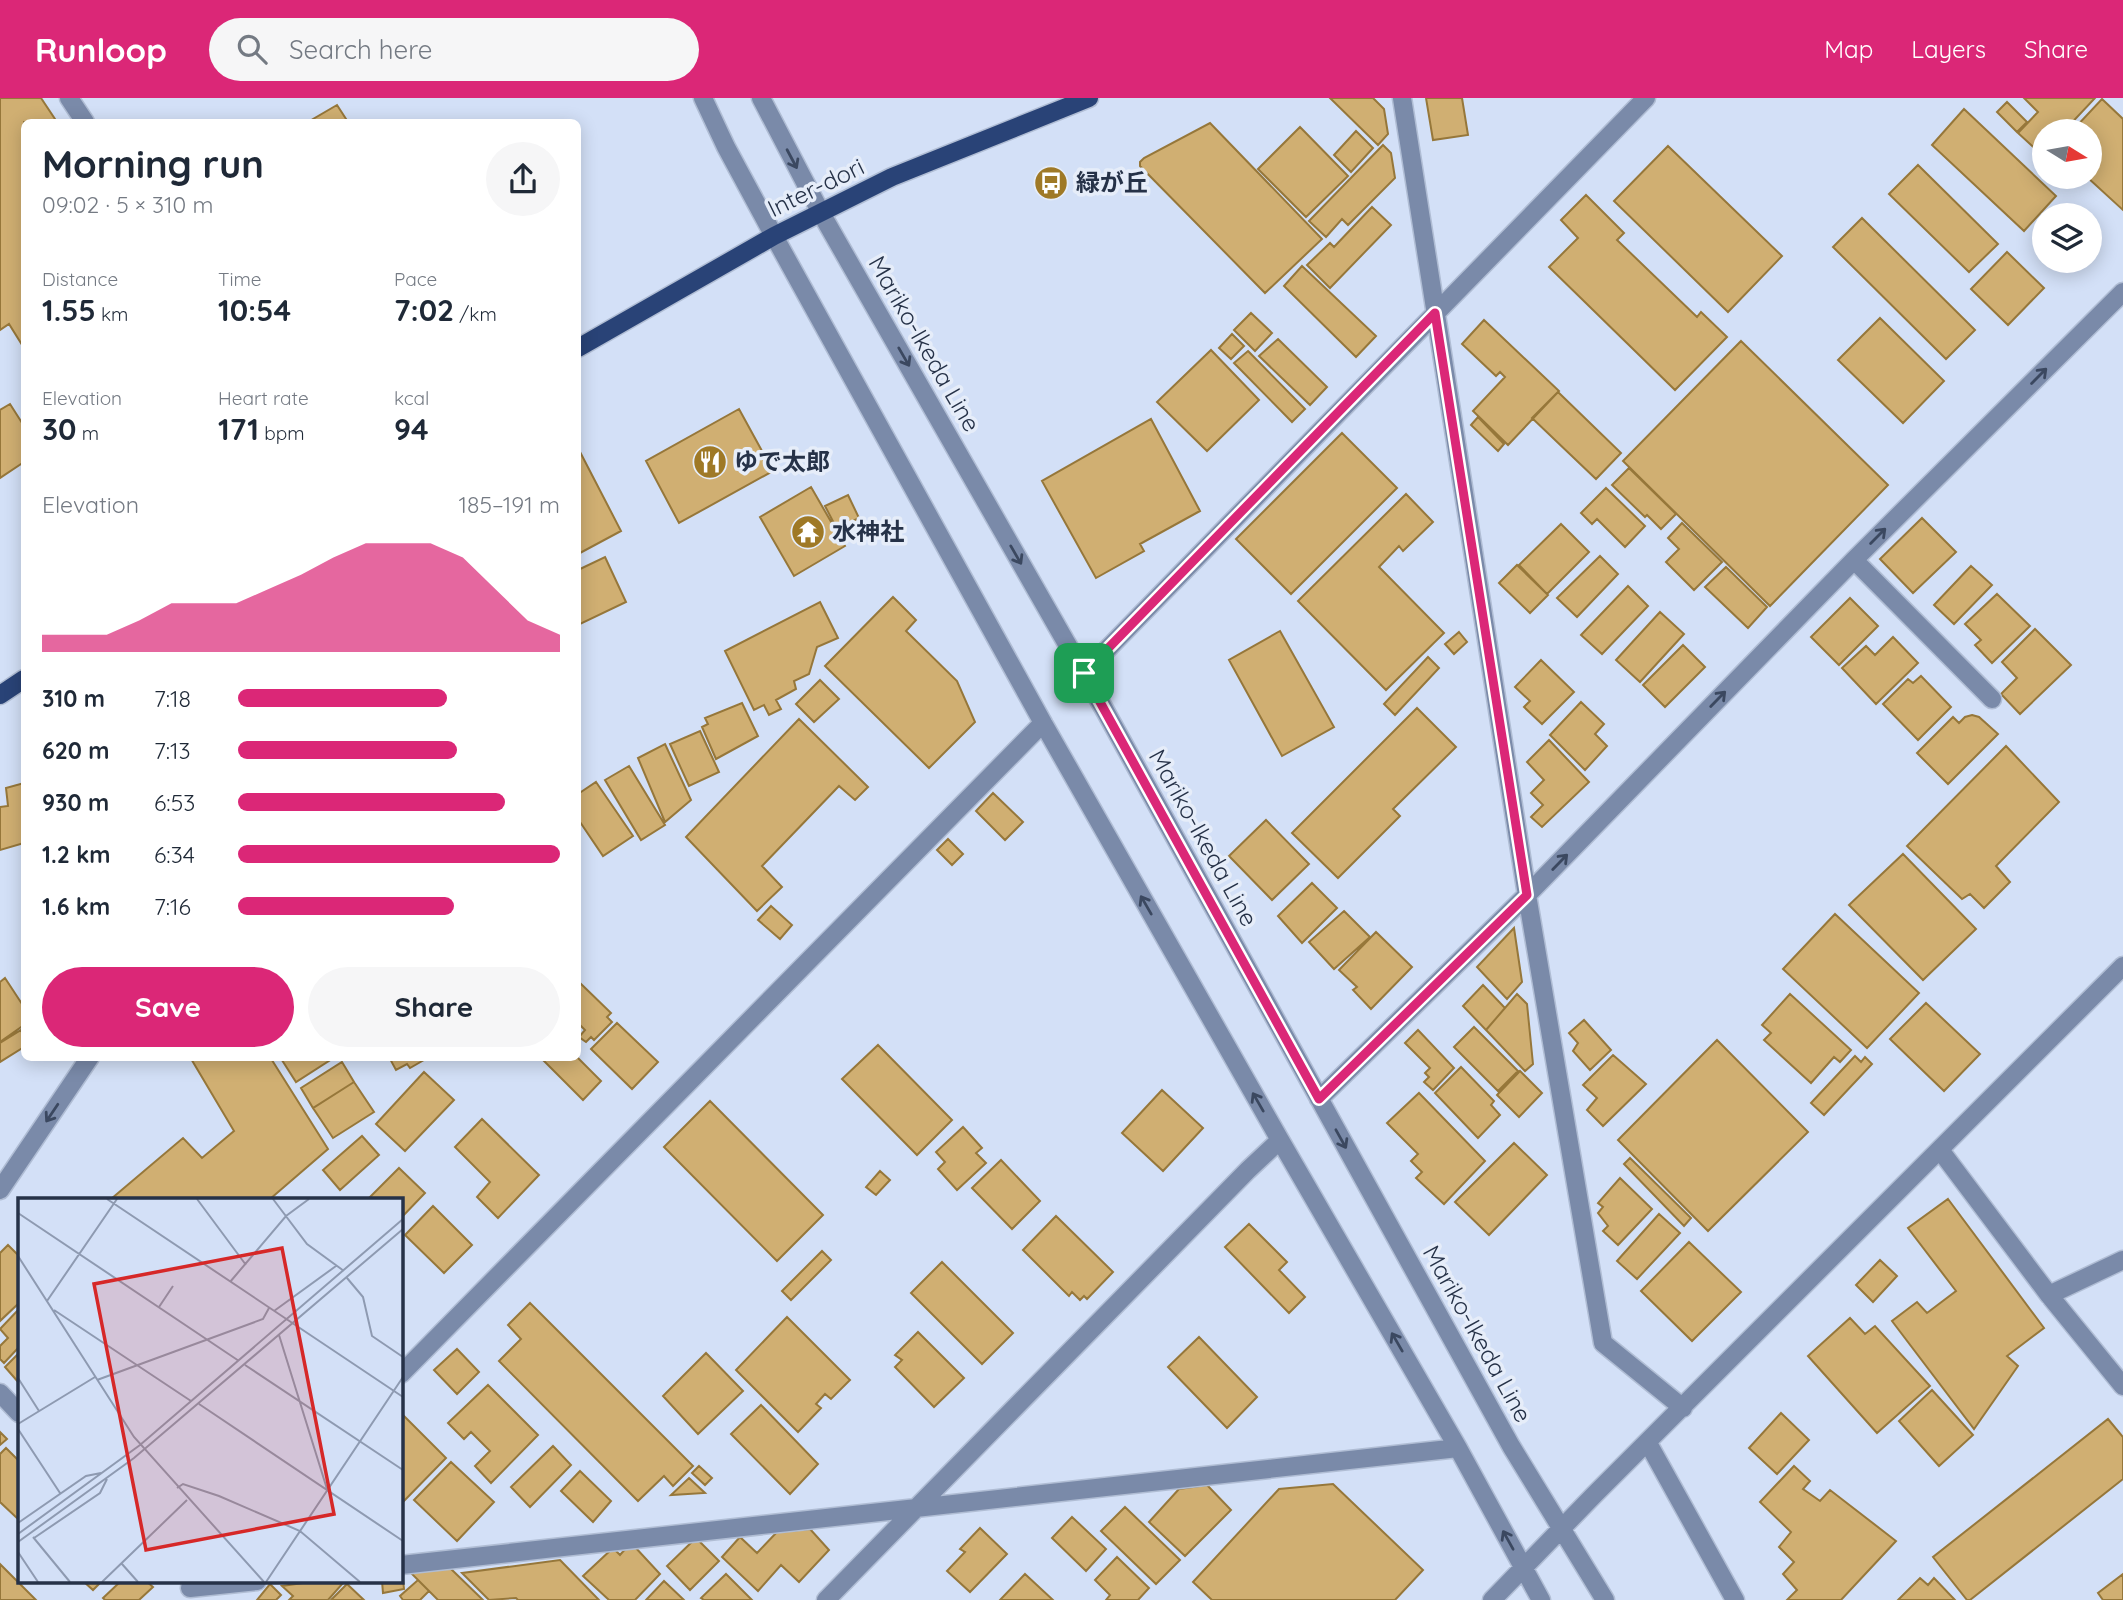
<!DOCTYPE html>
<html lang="en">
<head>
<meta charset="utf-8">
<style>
  :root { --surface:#fff; --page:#f6f6f7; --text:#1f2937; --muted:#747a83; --accent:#db2777 }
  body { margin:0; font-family:Quicksand,"Noto Sans JP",sans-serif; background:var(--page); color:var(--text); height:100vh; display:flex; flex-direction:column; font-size:26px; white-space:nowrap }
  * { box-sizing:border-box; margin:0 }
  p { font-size:23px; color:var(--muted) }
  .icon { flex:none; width:38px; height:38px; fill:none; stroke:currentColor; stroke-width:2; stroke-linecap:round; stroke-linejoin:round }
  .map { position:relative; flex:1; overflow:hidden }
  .sheet { position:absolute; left:21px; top:21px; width:560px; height:942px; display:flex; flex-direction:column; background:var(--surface); border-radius:10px; box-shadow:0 4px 18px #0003 }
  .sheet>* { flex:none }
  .needle { width:46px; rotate:101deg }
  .tools { position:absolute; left:2032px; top:21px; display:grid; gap:14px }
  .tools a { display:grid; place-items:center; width:70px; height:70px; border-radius:50%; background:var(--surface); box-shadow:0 4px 18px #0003; font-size:35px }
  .pin { position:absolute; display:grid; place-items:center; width:60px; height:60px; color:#fff; margin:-30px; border-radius:14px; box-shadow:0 4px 10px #0006 }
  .round { display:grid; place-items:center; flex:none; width:74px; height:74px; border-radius:37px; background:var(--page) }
  .overview { display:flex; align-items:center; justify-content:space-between; height:119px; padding:0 21px }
  h1 { font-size:38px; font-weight:800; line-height:52px }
  .metrics { display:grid; grid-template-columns:repeat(3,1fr); gap:10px; height:119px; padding:7px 21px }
  .metrics div { display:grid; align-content:center }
  .metrics b { font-size:30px; font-weight:800 }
  .metrics small { font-size:19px; font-weight:400 }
  .metrics p { font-size:19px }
  .chart { height:196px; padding:14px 21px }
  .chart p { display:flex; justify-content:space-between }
  .chart svg { width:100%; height:126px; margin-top:7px; fill:var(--accent); opacity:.7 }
  .cta { display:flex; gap:14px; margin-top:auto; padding:14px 21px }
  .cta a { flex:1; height:80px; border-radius:42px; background:var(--accent); color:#fff; font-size:28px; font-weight:800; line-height:80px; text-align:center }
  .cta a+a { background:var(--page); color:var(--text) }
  ul { padding:0 21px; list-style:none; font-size:23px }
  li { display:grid; grid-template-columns:112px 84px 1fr; align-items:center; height:52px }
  li i { height:18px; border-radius:9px; background:var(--accent) }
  header { display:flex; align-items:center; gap:42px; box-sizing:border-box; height:98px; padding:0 35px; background:var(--accent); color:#fff }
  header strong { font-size:33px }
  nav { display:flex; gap:38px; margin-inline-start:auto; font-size:24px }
  .search { width:490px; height:63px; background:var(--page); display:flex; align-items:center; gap:18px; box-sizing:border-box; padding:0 24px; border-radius:38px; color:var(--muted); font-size:26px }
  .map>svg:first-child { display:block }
  .building { fill:#d0af72; stroke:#96773a; stroke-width:2 }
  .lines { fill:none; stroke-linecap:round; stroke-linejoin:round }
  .minor-casing { stroke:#b0bdd4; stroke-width:21 }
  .major-casing { stroke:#b0bdd4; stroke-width:21 }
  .minor { stroke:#7a8aa9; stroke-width:18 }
  .major { stroke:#294377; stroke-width:18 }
  .oneway { stroke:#3b4860 }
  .route-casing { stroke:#fff; stroke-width:14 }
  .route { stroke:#db2777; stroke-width:9 }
  .labels { text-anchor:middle; stroke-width:7; stroke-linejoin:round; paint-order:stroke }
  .poi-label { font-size:24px; font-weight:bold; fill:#263248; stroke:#e6edf9; text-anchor:start }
  .street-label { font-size:24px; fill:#263248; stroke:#e6edf9 }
  .inset-road { fill:none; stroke:#8e9ab1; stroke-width:2 }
  .view { fill:#d62828; fill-opacity:0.15; stroke:#d62828; stroke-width:3.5 }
  .inset-edge { fill:none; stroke:#263248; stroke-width:3.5 }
</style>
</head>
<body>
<header>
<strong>Runloop</strong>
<div class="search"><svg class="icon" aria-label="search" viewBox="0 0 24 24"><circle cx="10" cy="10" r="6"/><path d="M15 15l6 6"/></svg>Search here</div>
<nav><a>Map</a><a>Layers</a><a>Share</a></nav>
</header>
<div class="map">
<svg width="2123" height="1502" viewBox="0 0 2123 1502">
  <rect width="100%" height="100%" fill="#d3e0f7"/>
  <path class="building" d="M0,0H41L57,24H24V250L9,226L0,232Z
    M1330,0H1373L1384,11L1388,36L1378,47Z
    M1426,0H1462L1468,37L1433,42Z
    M2024,0H2095L2064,33H2044V54L2042,57L2018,35L2038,14Z
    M2102,1L2123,21V112L2087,79H2090V33H2072Z
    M2007,4L2027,24L2017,34L1997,14Z
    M337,7L348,24H308Z
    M1964,11L2056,98L2024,133L1932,47Z
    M1210,25L1322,141L1265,195L1140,68V64L1144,60Z
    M1300,29L1348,78L1306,119L1258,71Z
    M1356,33L1373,50L1351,74L1334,57Z
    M1383,47L1391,55L1395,80L1348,127L1342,121L1326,139L1309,123Z
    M1668,48L1782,158L1728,214L1614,103Z
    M1918,67L1998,146L1969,174L1889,96Z
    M1586,97L1624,135L1617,142L1697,219L1701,214L1727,239L1675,292L1549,169L1578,140L1561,122Z
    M1372,109L1391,127L1330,190L1307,167L1330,145L1334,149Z
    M1862,120L1975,232L1946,261L1833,149Z
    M2007,154L2044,190L2008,227L1971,191Z
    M1302,168L1376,238L1356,259L1284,188Z
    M1251,215L1272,235L1255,253L1234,232Z
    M1880,220L1944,283L1903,325L1838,262Z
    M1484,222L1559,293L1508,347L1473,313L1505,279L1500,274L1496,278L1462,246Z
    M1232,236L1244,248L1231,261L1219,250Z
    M1278,241L1327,289L1310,307L1259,258Z
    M1741,243L1888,387L1770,508L1623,363Z
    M1211,252L1259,302L1207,353L1157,304Z
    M1248,253L1305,311L1292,324L1234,265Z
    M1558,294L1621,355L1596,381L1532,320Z
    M10,306L24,328V364L0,380V312Z
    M739,311L773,373L679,425L646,363Z
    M1478,319L1504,346L1498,353L1471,327Z
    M1151,321L1200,413L1140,446L1144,453L1096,480L1042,383Z
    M1342,335L1397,390L1291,496L1236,441Z
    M578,350L621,433L580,455L578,450Z
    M1629,370L1676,416L1661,431L1647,417L1645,419L1612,387Z
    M811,389L845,448L794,478L760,419Z
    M1606,390L1645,428L1625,449L1597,421L1592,426L1581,415Z
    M1406,396L1433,424L1403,453L1399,448L1379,469L1444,535L1386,592L1298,503Z
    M848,397L859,420L837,431L825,408Z
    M1922,420L1956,454L1913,495L1880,461Z
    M1682,425L1722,464L1694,492L1666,464L1679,451L1668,440Z
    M1561,426L1589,454L1547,496L1519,467Z
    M1600,458L1618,476L1577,519L1557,500Z
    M605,459L626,504L578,527V472Z
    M1517,467L1548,497L1530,515L1499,485Z
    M1971,468L1992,487L1954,526L1934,507Z
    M1726,469L1767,509L1748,530L1705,489Z
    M1628,488L1648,508L1602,556L1581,537Z
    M1997,496L2030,528L1992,565L1975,547L1981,542L1965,526Z
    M893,499L916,522L906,533L957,583L975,624L929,670L825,568Z
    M1850,500L1878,528L1839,567L1811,539Z
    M820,504L838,540L817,549L809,576L794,583L796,591L776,602L781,611L769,617L764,607L754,612L725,553Z
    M1660,514L1684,536L1640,584L1616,562Z
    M2035,531L2071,567L2020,616L2001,596L2017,580L2002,564Z
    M1280,533L1334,629L1282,658L1229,562Z
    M1459,534L1467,544L1454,556L1445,546Z
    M1893,539L1918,565L1876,606L1842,570L1866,548L1875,557Z
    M1683,547L1705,569L1665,609L1643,587Z
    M1428,559L1439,570L1395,617L1384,606Z
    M1541,562L1574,594L1542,626L1524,609L1530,603L1515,589Z
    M1921,578L1951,609L1918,642L1883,606L1908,581L1913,585Z
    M820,582L839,601L814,624L796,606Z
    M1581,604L1604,626L1595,636L1607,648L1585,672L1550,637Z
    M742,605L758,638L716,661L702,629L708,626L705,620Z
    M1417,610L1456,649L1393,711L1400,718L1338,780L1292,735Z
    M1972,617L1979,619L1998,636L1948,686L1917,655L1953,619L1959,625L1965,619Z
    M799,621L868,689L855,702L839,688L762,768L782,789L757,813L686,739Z
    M700,633L719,674L689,688L670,646Z
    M1549,642L1589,684L1542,729L1531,719L1543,707L1531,695L1544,682L1527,664Z
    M665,646L691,702L665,724L638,660Z
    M2006,648L2059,704L1996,768L2010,784L1984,810L1970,796L1962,801L1907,748Z
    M629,668L665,727L641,742L605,682Z
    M596,684L633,738L603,758L578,721V696Z
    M24,685V745L0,752V709L8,708L6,690Z
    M993,695L1023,724L1005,742L976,713Z
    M1266,722L1309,766L1272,802L1229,758Z
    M948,741L963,756L952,767L937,752Z
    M1903,756L1976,831L1923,882L1849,807Z
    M1312,785L1337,810L1302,845L1278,818Z
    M771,808L792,827L780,841L758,822Z
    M1344,813L1370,839L1334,871L1309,844Z
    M1835,816L1919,895L1867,950L1783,871Z
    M1514,830L1522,884L1507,901L1477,869Z
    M1376,834L1412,869L1371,911L1353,892L1357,889L1339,872Z
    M5,880L24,909V927L0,944V884Z
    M578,883L611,915L607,919L612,924L594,942L591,939L586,944L579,939L585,932L578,925Z
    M1483,887L1505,910L1486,932L1463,908Z
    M1517,896L1527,906L1533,966L1525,973L1486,932Z
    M1790,896L1851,952L1840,964L1834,959L1811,985L1764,942L1771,935L1762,927Z
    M1926,905L1980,956L1944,993L1890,941Z
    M1584,922L1611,952L1590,972L1573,953L1578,945L1569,935Z
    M617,925L658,964L632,991L591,951Z
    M1474,929L1518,973L1498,993L1454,949Z
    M21,932L24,939V949L0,964V945Z
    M1418,932L1454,970L1433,992L1424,984L1429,979L1425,975L1430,970L1405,945Z
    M1717,942L1808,1034L1708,1133L1618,1042Z
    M878,947L952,1022L917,1057L842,981Z
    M1613,957L1646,986L1603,1028L1587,1012L1597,1000L1583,987Z
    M1855,958L1861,964L1865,959L1872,966L1824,1017L1811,1005Z
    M190,959H270L328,1051L270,1101H111L183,1040L202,1060L234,1033Z
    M280,959H335L296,984Z
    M389,959H429L410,970L407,966L396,972Z
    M540,959H577L601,983L583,1002Z
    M342,964L354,984L313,1010L301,990Z
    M1461,969L1494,1003L1491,1007L1500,1017L1478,1040L1435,995Z
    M1520,973L1542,995L1519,1019L1497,997Z
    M424,974L454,1002L405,1053L376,1026Z
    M354,984L374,1014L333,1040L313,1010Z
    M1162,992L1203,1030L1163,1073L1122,1035Z
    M1419,995L1485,1063L1444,1106L1416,1080L1422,1074L1411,1063L1418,1056L1387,1025Z
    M710,1003L823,1117L777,1163L664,1049Z
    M482,1021L539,1077L498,1120L477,1099L490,1084L455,1049Z
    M963,1029L982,1050L976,1055L986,1065L957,1092L938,1071L945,1064L936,1054Z
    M362,1038L379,1057L340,1092L323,1072Z
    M1514,1045L1547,1077L1489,1137L1455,1104Z
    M1630,1060L1691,1120L1684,1128L1624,1066Z
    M1001,1062L1040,1103L1012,1131L972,1090Z
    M399,1070L425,1095L401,1120V1101H368Z
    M880,1073L890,1082L876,1097L866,1089Z
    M1620,1080L1652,1111L1618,1147L1603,1133L1608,1128L1598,1115L1603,1109L1598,1105Z
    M1948,1101L2044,1230L2007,1258L2018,1268L1974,1331L1892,1223L1917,1204L1927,1215L1956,1193L1908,1130Z
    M433,1108L472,1147L444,1175L405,1137Z
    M1659,1116L1680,1135L1637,1181L1617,1163Z
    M1056,1118L1113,1174L1087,1201L1084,1198L1080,1202L1072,1194L1069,1198L1023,1152Z
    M1249,1126L1287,1164L1279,1172L1305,1199L1289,1215L1225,1149Z
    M1689,1144L1741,1194L1692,1243L1641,1193Z
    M8,1147L19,1158V1205L0,1223V1155Z
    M822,1153L831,1162L791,1202L782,1193Z
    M1880,1162L1897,1178L1873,1204L1856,1187Z
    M942,1164L1013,1235L982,1266L911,1195Z
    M530,1205L693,1368L673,1388L664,1378L638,1403L499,1263L521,1241L508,1227Z
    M19,1211V1249L4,1265L0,1261V1248L8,1240L0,1231Z
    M787,1219L850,1282L831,1301L825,1296L816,1306L821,1310L798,1334L736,1272Z
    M1850,1220L1865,1236L1875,1228L1930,1288L1877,1335L1808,1258Z
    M918,1234L964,1280L934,1309L895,1269L902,1262L895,1257Z
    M1199,1239L1257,1299L1227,1330L1168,1269Z
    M457,1251L479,1274L457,1296L434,1272Z
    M19,1255V1285L5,1269Z
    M706,1255L743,1293L698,1336L663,1298Z
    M488,1287L538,1337L491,1385L475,1368L490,1353L471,1334L464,1341L448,1325Z
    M1932,1292L1973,1337L1939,1368L1899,1323Z
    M761,1307L818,1366L790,1396L731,1336Z
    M401,1315L446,1360L401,1406Z
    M1781,1315L1809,1342L1777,1376L1749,1350Z
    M2108,1321L2123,1339V1381L1970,1502H1967L1933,1459Z
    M0,1334L7,1341L0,1347Z
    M553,1348L571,1367L530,1409L511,1389Z
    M6,1350L19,1363V1422L0,1404V1356Z
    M451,1364L494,1404L457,1443L414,1402Z
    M699,1368L712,1380L705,1387L692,1375Z
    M1794,1368L1810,1383L1803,1391L1820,1403L1830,1392L1896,1443L1841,1502H1787L1797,1492L1783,1476L1794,1464L1779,1449L1791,1434L1760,1404Z
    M580,1373L611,1403L593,1424L561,1393Z
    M689,1380L705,1395L671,1397Z
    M1333,1386L1423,1472L1395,1502H1212L1193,1484L1279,1391Z
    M1207,1387L1231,1412L1185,1458L1149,1424L1179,1391Z
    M1125,1409L1180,1462L1156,1486L1101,1433Z
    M1072,1419L1106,1451L1086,1473L1052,1440Z
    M980,1430L1007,1456L970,1494L947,1473L965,1454L960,1451Z
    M810,1431L829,1452L799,1484L781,1467L758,1493L722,1459L740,1439L757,1455L777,1434Z
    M696,1440L719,1463L690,1492L667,1468Z
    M634,1448L660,1476L635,1502H609L583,1478L613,1450L620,1457L627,1449Z
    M1117,1459L1149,1490L1138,1502H1106L1110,1497L1095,1482Z
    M560,1462L599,1502H518L516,1500L489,1502L462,1475Z
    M0,1466L36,1502H0Z
    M449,1469L483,1502H438L411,1475Z
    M401,1473H402L404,1491L383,1495L382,1483H401Z
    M726,1476L752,1502H704L701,1500Z
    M1025,1476L1053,1502H1000Z
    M2123,1476V1502H2103L2098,1495Z
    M1920,1480L1928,1487L1934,1480L1955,1502H1898Z
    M418,1482L429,1493L420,1502H403L400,1498Z
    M83,1483H102L93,1492Z
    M121,1483H146L153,1489L139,1502H105L103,1500Z
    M317,1483L344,1484L328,1502H289L293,1498L282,1488Z
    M664,1483L684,1502H646Z
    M270,1486L281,1497L276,1502H257Z
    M347,1486L364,1502H331Z"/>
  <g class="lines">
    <g class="minor-casing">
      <path id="minor" d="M69,0L85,24
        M703,0L726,49L774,138L1043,625L1280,1042L1458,1350L1541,1502
        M761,0L821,115L1103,609L1511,1348L1605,1502
        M1402,0L1527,797L1603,1245L1683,1310
        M1854,462L1992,601
        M1084,575L1646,0
        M1319,1001L1527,797L1854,462L2123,194
        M1940,1052L2049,1197L2123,1288
        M0,1092L90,959
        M2049,1197L2123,1162
        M401,1276L1043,625
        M0,1295L19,1315
        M1648,1345L1735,1502
        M401,1467L1458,1350
        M190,1490L257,1483
        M826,1502L1248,1072L1280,1042
        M1492,1502L1594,1397L2123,868"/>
    </g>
    <g class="major-casing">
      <path id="major" d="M578,250L774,138L892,79L1089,0
        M0,597L24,581"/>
    </g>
    <use href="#minor" class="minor"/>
    <use href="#major" class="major"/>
  </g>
  <defs><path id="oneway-shaft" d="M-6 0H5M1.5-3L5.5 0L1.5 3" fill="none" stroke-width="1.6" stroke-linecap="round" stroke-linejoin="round" transform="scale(1.75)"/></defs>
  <g class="oneway">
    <use href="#oneway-shaft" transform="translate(792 61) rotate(62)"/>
    <use href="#oneway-shaft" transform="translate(904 259) rotate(60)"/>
    <use href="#oneway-shaft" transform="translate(2039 278) rotate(-45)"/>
    <use href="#oneway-shaft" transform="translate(1878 438) rotate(-45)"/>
    <use href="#oneway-shaft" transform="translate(1016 457) rotate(60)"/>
    <use href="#oneway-shaft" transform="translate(1718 601) rotate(-46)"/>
    <use href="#oneway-shaft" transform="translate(1560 764) rotate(-46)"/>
    <use href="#oneway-shaft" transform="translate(1146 807) rotate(-120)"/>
    <use href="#oneway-shaft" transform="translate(1258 1004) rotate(-120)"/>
    <use href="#oneway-shaft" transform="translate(52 1015) rotate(124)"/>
    <use href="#oneway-shaft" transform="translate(1341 1041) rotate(61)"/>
    <use href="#oneway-shaft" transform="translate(1397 1244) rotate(-120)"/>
    <use href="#oneway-shaft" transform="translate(1508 1442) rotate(-119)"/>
  </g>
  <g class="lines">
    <g class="route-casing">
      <path id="route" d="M1435,215L1527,797L1319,1001L1084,575Z"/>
    </g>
    <use href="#route" class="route"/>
  </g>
  <defs>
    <g id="bus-disc" transform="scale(1.75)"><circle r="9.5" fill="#9f7926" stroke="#e6edf9"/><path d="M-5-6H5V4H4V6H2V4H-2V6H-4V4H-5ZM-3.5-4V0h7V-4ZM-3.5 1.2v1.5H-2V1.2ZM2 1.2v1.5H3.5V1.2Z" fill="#fff"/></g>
    <g id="restaurant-disc" transform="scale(1.75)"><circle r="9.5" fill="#9f7926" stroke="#e6edf9"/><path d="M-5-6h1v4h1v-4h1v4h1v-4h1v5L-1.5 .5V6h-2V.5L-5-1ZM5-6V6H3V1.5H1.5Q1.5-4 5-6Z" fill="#fff"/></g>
    <g id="temple-disc" transform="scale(1.75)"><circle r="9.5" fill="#9f7926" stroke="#e6edf9"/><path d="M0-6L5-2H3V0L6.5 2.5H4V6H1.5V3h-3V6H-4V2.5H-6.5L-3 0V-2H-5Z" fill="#fff"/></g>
  </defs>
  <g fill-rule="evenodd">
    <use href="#bus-disc" x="1051" y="85"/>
    <use href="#restaurant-disc" x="710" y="364"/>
    <use href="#temple-disc" x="808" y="434"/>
  </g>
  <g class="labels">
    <g class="poi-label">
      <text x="1076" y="93">緑が丘</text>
      <text x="734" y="372">ゆで太郎</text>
      <text x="832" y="442">水神社</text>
    </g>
    <g class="street-label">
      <text transform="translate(816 90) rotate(-26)" y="8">Inter-dori</text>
      <text transform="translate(924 246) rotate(60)" y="8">Mariko-Ikeda Line</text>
      <text transform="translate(1203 740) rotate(61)" y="8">Mariko-Ikeda Line</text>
      <text transform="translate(1477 1236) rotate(61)" y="8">Mariko-Ikeda Line</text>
    </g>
  </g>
  <g transform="translate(18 1100)">
    <rect width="385" height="385" fill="#d3e0f7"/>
    <path class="inset-road" d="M89,1L385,199M179,1L228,67M255,1L289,46L326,73M0,15L221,163M0,58L116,239L246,384M329,80L345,99L354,138L385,159M212,84L268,18L291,1M29,103L99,1M141,109L155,88M36,112L173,203M256,113L318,68M261,137L309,291M227,167L385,272M0,180L21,213M79,182L245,121L251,110M181,206L385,343M0,226L77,179M0,231L42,295M159,290L165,286L201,298L282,333L342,384M0,325L68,278L83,275M0,336L122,247L385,21M15,339L52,384M16,340L82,295L89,281M0,344L116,260L385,31M0,354L20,384M104,366L120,384M84,384L169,302M248,384L385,179"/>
    <path class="view" d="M264,50L316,316L128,352L76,86Z"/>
    <rect width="385" height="385" class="inset-edge"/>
  </g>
</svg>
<div class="tools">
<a><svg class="needle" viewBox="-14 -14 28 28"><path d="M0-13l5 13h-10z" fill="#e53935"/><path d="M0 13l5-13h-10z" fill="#747a83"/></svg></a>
<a><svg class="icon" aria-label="layers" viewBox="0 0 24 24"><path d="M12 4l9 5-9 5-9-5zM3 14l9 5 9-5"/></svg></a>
</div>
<div class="pin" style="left:1084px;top:575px;background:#1e9e55"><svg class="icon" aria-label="arrive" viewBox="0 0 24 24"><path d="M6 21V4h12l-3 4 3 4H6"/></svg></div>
<section class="sheet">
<div class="overview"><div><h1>Morning run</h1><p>09:02 · 5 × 310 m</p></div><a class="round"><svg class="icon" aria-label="share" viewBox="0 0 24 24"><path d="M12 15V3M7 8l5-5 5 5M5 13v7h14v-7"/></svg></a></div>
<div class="metrics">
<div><p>Distance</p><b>1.55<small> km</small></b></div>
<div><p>Time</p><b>10:54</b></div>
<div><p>Pace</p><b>7:02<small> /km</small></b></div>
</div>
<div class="metrics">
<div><p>Elevation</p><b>30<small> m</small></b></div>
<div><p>Heart rate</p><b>171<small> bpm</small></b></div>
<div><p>kcal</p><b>94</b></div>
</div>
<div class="chart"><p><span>Elevation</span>185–191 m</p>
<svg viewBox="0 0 160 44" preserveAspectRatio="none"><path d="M0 44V38L10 38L20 38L30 33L40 27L50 27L60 27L70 22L80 17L90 11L100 6L110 6L120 6L130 11L140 22L150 33L160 38V44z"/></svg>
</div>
<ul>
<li><b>310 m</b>7:18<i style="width:65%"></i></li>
<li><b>620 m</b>7:13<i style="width:68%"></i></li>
<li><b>930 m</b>6:53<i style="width:83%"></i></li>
<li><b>1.2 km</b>6:34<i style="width:100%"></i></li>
<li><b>1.6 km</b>7:16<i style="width:67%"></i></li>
</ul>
<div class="cta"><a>Save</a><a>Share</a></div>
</section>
</div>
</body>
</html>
